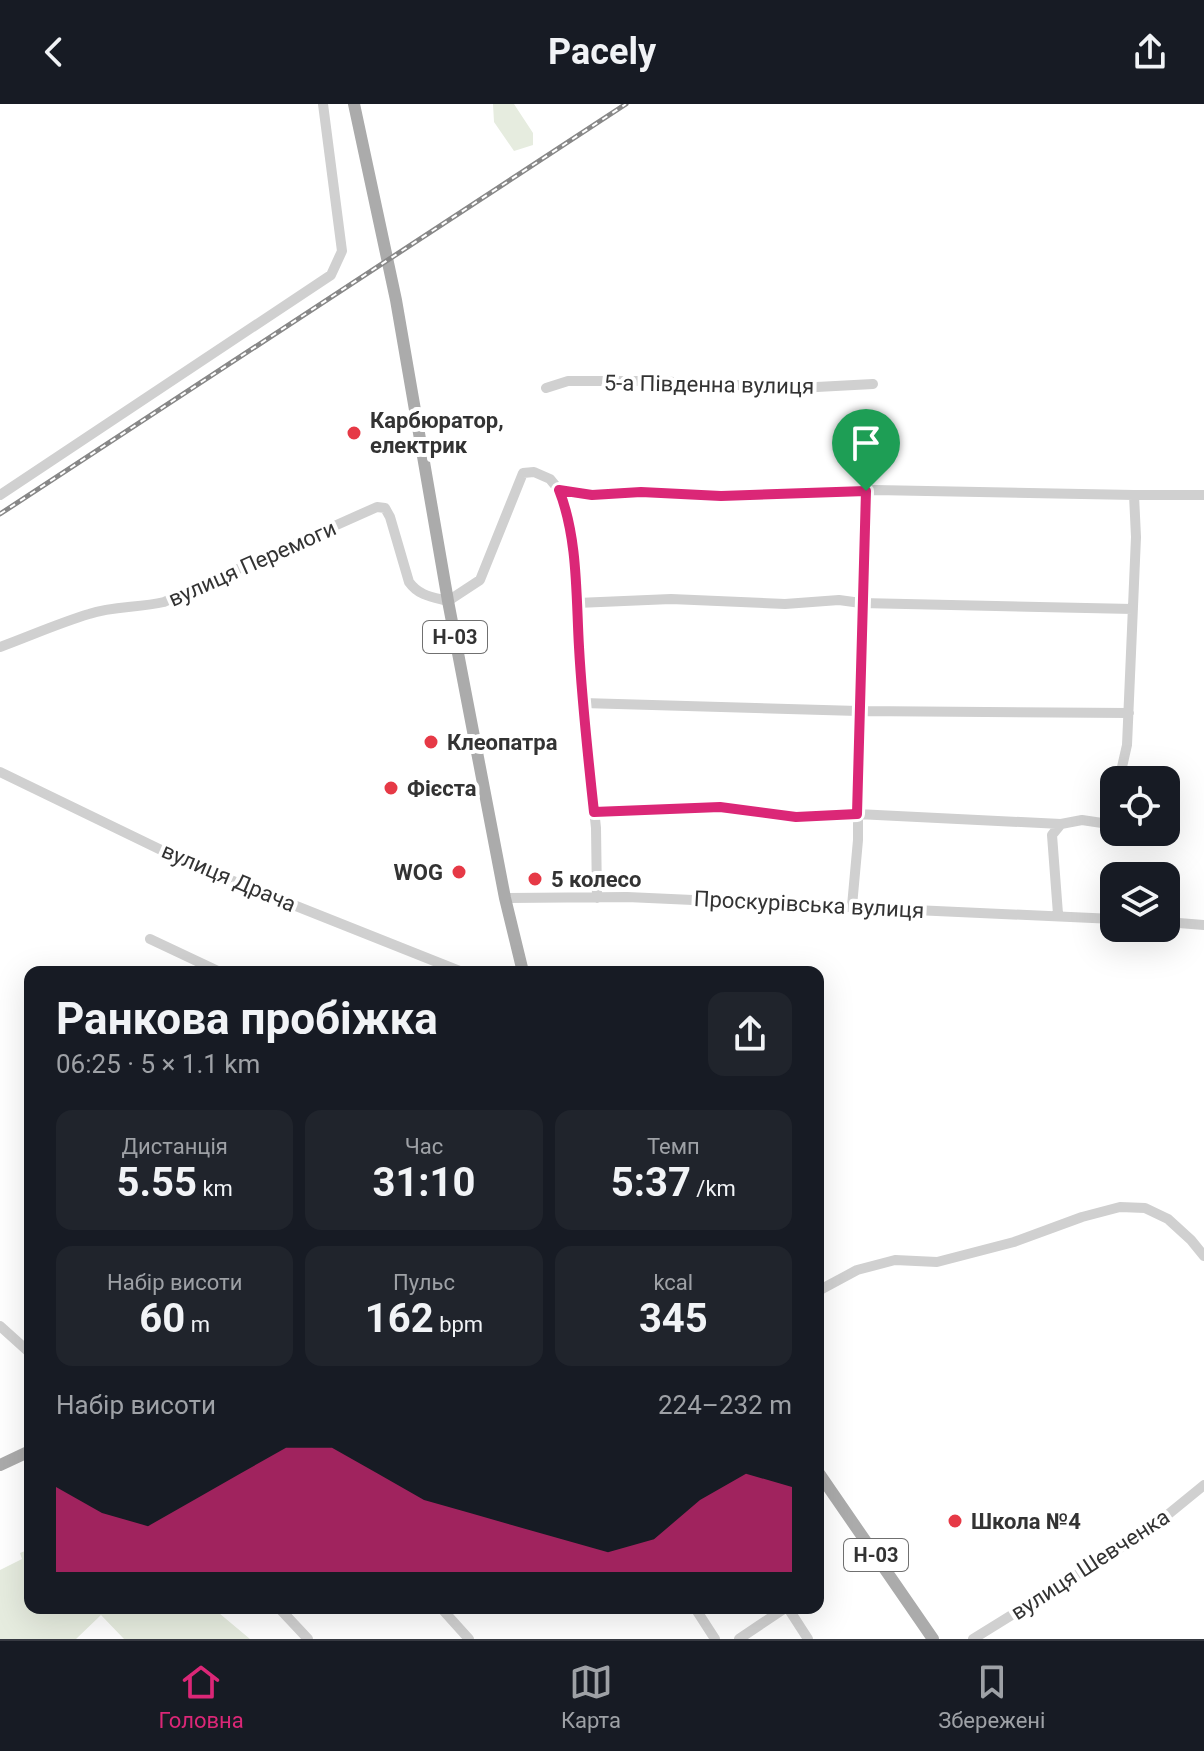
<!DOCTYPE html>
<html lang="uk">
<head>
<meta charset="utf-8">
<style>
  :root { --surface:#171b24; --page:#20242c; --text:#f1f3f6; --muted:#9ea1a6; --line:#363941; --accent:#db2777 }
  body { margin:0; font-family:Roboto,sans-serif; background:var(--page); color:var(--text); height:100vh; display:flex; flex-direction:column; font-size:30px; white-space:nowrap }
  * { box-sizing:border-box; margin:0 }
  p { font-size:26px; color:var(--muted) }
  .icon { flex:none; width:44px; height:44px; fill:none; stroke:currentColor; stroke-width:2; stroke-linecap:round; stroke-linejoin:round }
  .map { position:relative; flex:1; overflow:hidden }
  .drawer { position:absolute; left:24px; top:862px; width:800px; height:648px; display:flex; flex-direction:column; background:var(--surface); border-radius:16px; box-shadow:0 8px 32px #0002 }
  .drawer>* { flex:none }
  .buttons { position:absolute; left:1100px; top:662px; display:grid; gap:16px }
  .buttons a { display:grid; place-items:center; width:80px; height:80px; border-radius:16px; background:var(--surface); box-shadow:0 8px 32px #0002; font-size:40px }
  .pin { position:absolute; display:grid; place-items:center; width:68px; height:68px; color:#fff; margin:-82px -34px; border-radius:50% 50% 50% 0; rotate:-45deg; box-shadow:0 0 8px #0007 }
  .pin .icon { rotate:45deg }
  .round { display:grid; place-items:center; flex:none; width:84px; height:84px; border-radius:16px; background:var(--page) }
  .overview { display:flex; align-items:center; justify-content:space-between; height:136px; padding:0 32px }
  h1 { font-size:44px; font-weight:700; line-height:60px }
  .stats { display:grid; grid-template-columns:repeat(3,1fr); gap:12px; height:136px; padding:8px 32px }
  .stats div { display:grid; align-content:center; border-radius:16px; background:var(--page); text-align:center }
  .stats b { font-size:40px; font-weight:700 }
  .stats small { font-size:22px; font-weight:400 }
  .stats p { font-size:22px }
  .chart { height:224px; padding:16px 32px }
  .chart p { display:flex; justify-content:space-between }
  .chart svg { width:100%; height:144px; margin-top:8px; fill:var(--accent); opacity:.7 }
  header { display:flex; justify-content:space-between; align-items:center; height:104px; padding:0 32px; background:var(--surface); font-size:36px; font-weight:700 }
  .menu { display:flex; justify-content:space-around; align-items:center; height:112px; border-top:2px solid var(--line); background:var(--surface); font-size:22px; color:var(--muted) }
  .menu a { display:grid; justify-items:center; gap:4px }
  .menu .current { color:var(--accent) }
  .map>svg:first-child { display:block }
  .green { fill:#e6ecdf }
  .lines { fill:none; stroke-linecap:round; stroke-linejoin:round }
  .minor { stroke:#d0d0d0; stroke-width:10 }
  .major { stroke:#ababab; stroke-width:12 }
  .rail-casing { stroke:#888; stroke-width:5 }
  .rail { stroke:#fff; stroke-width:2; stroke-dasharray:6; stroke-linecap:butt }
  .route-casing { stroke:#fff; stroke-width:16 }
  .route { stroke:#db2777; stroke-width:10 }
  .poi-dot { fill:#e63946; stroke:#fff; stroke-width:3 }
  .labels { text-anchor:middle; stroke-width:8; stroke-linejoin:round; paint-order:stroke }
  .shield { fill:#fff; stroke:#707070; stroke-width:2 }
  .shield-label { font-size:20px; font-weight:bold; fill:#333 }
  .street-label { font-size:22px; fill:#333; stroke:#fff }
  .poi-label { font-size:22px; font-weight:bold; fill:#333; stroke:#fff; text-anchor:start }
</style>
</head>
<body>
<header><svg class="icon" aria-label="back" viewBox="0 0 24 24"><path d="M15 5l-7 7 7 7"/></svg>Pacely<svg class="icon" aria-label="share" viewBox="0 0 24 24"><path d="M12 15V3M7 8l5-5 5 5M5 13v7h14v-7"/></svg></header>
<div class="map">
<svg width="1204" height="1535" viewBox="0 0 1204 1535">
  <rect width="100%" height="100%" fill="#fff"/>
  <path class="green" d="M493,0H514L533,29V41L514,47L494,18Z
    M30,1445V1504H213L250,1535H124L101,1511L76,1535H0V1466L22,1455L20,1449Z"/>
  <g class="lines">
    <path class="minor" d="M546,284L568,277H664L720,283L760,279L798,284L873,280
      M559,386L592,391L641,388L721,392L875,386L1134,391
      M0,391L331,171L342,147L323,0
      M577,499L671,495L785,500L839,496L861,499L1133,505
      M0,543C30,532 59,519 89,510C113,502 139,504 164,498L377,403L385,404L390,413L409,478C419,492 432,493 448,497L480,476L523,369L534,368L550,375L559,386L566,402L573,447L583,599L596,724L597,794
      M583,599L858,607L1129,609
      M0,668L188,759L462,868
      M1124,676L1122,663L1127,641L1136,433L1134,391H1204
      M594,708L720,703L796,713L857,710L1061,720
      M505,794L627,793L1114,815
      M852,802L858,736V614L866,387
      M1058,810L1052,731L1061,720L1082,716L1102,719L1114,714
      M1166,818L1204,821
      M150,835L220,868
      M818,1187L857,1166L895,1156L937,1158L1014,1138L1082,1113L1120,1103L1145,1104L1168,1115L1191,1136L1204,1152
      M0,1222L30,1249
      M279,1504L308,1535
      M441,1504L469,1535
      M695,1504L715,1535
      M788,1504L808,1535
      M739,1535L785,1504
      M973,1535L1149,1426L1204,1381"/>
    <path class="major" d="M354,0L396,196L448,497L505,794L523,868
      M0,1361L30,1347
      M818,1368L933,1535"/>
    <g class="rail-casing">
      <path id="rail" d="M0,410L626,0"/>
    </g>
    <use href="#rail" class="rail"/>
  </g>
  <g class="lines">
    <g class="route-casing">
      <path id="route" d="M559,386L592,391L641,388L721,392L866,387L857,710L796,713L720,703L594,708C588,653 582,598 579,543C576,492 578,434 559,386Z"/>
    </g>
    <use href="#route" class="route"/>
  </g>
  <g class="poi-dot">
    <circle cx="354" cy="329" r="8"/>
    <circle cx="431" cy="638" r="8"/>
    <circle cx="391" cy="684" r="8"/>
    <circle cx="459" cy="768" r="8"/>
    <circle cx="535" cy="775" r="8"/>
    <circle cx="955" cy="1417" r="8"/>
  </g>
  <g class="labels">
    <g class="shield">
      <rect x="423" y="517" width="64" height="32" rx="6"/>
      <rect x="844" y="1435" width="64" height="32" rx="6"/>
    </g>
    <g class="shield-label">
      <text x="455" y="540">Н-03</text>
      <text x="876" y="1458">Н-03</text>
    </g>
    <g class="street-label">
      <text transform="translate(709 280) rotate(1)" y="8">5-а Південна вулиця</text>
      <text transform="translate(252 459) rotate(-24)" y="8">вулиця Перемоги</text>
      <text transform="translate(229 773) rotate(23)" y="8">вулиця Драча</text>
      <text transform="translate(809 800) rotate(3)" y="8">Проскурівська вулиця</text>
      <text transform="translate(1090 1460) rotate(-33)" y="8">вулиця Шевченка</text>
    </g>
    <g class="poi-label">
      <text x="370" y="324">Карбюратор,<tspan x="370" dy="25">електрик</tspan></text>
      <text x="447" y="646">Клеопатра</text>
      <text x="407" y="692">Фієста</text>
      <text x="443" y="776" text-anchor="end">WOG</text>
      <text x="551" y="783">5 колесо</text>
      <text x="971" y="1425">Школа №4</text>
    </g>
  </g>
</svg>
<div class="buttons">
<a><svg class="icon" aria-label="locate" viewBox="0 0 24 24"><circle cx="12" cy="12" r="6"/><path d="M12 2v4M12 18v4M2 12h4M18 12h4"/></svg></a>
<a><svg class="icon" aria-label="layers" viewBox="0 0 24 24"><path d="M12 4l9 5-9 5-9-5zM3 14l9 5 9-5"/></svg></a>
</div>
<div class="pin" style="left:866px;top:387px;background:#1e9e55"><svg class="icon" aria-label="arrive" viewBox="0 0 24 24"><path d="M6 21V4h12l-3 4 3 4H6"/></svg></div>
<section class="drawer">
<div class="overview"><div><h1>Ранкова пробіжка</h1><p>06:25 · 5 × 1.1 km</p></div><a class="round"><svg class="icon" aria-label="share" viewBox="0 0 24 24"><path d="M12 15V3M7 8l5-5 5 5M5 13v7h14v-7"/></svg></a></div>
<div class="stats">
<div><p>Дистанція</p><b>5.55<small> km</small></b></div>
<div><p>Час</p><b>31:10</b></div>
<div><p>Темп</p><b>5:37<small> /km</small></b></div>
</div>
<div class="stats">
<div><p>Набір висоти</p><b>60<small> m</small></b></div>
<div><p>Пульс</p><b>162<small> bpm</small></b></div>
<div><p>kcal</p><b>345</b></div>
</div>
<div class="chart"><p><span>Набір висоти</span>224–232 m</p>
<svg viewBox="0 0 160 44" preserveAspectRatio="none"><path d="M0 44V18L10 26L20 30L30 22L40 14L50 6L60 6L70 14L80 22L90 26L100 30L110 34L120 38L130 34L140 22L150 14L160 18V44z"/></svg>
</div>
</section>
</div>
<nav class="menu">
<a class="current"><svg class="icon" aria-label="home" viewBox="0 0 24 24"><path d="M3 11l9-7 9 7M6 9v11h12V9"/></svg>Головна</a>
<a><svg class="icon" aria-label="map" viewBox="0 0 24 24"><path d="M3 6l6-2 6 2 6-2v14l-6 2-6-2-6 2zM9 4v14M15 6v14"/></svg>Карта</a>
<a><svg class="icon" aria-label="saved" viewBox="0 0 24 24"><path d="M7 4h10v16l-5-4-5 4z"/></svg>Збережені</a>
</nav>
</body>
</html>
